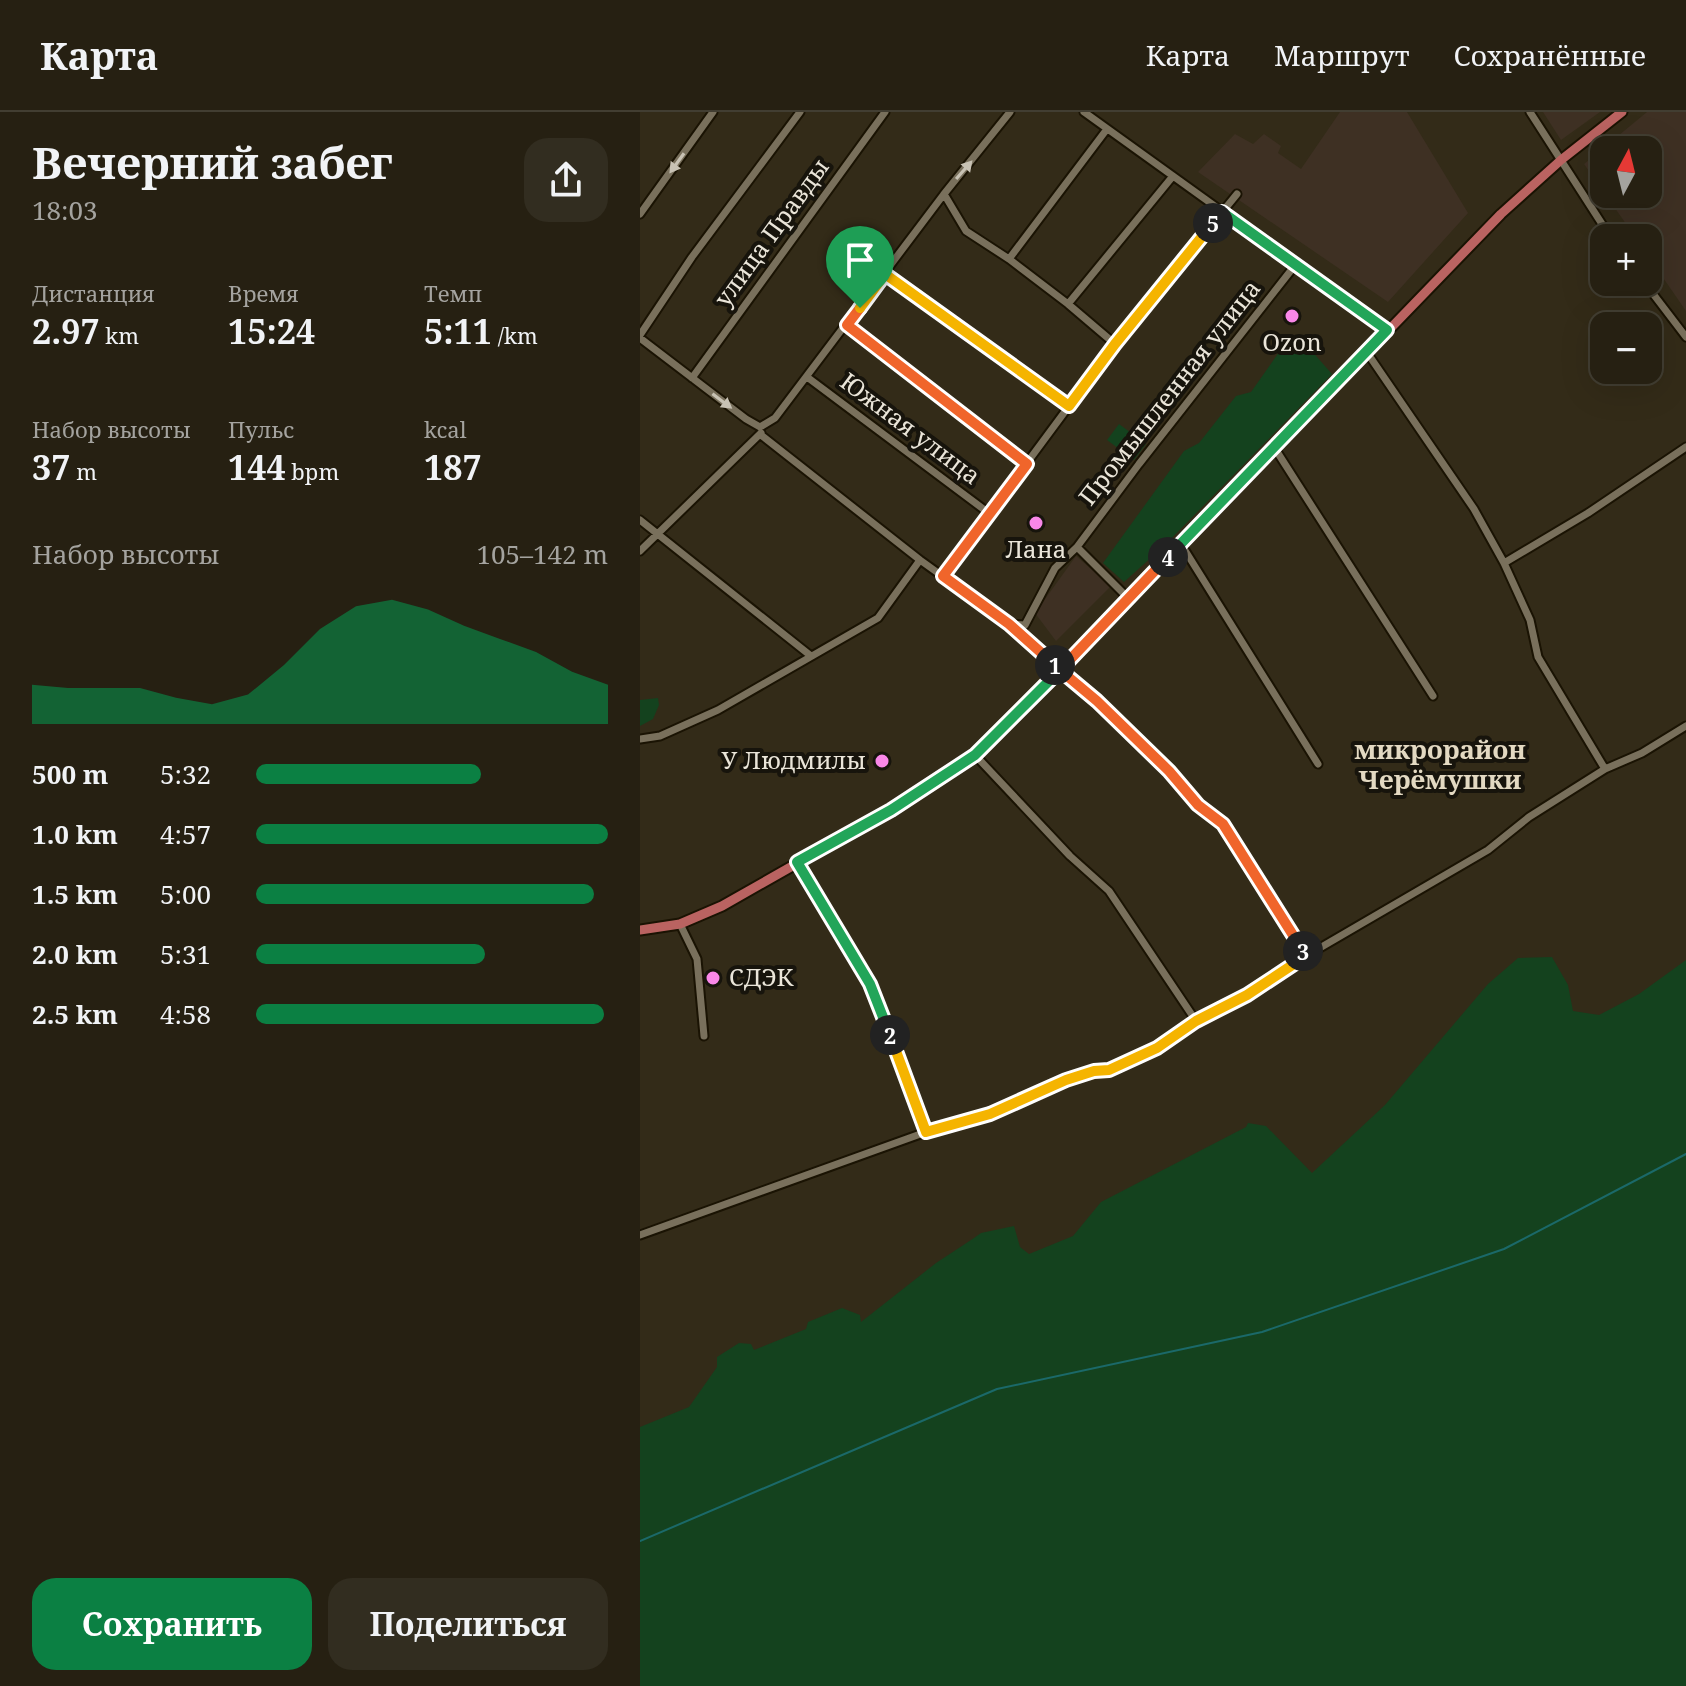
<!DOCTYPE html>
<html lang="ru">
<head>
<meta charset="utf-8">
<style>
  :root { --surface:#262012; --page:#322d20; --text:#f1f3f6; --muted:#a4a39f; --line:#423e32; --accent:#0b8043 }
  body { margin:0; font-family:"Noto Serif",serif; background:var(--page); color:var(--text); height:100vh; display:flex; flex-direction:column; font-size:30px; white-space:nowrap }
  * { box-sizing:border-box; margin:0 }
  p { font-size:26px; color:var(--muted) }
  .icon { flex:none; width:44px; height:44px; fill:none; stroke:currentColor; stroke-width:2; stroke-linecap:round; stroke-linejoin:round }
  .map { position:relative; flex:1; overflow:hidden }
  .side { display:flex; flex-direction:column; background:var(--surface); width:640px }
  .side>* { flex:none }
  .needle { width:52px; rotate:7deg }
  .buttons { position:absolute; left:950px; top:24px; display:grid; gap:16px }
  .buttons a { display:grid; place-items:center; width:72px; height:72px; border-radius:16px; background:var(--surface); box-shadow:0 8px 32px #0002,0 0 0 2px var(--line); font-size:40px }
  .pin { position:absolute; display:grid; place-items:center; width:68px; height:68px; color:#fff; margin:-82px -34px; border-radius:50% 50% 50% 0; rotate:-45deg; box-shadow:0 0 8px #0007 }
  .pin .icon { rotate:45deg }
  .km { position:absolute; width:40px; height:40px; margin:-20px; border-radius:50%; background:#222; color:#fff; font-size:22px; line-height:40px; text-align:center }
  .round { display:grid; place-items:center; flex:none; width:84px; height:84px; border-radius:24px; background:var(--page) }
  .overview { display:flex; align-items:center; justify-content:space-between; height:136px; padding:0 32px }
  h1 { font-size:44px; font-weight:700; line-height:60px }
  .figures { display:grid; grid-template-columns:repeat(3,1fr); gap:12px; height:136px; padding:8px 32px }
  .figures div { display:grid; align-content:center }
  .figures b { font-size:34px; font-weight:700 }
  .figures small { font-size:22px; font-weight:400 }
  .figures p { font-size:22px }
  .chart { height:224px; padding:16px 32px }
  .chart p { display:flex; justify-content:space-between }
  .chart svg { width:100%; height:144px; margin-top:8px; fill:var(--accent); opacity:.7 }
  .action { display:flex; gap:16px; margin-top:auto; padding:16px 32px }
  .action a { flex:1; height:92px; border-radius:24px; background:var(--accent); color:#fff; font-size:32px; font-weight:700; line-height:92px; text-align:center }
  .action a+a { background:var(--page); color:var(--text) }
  ul { padding:0 32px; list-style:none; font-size:26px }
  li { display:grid; grid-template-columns:128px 96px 1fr; align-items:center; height:60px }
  li i { height:20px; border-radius:10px; background:var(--accent) }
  header { display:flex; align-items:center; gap:48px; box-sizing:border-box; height:112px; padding:0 40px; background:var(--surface); border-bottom:2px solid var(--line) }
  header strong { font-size:38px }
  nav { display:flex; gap:44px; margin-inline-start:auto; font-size:28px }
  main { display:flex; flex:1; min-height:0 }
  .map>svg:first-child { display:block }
  .industrial { fill:#3e3023 }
  .green { fill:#14421e }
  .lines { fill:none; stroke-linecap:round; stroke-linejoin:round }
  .stream { stroke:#1b6969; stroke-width:2 }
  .minor-casing { stroke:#1a1303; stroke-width:11 }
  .major-casing { stroke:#1a1303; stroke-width:13 }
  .minor { stroke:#79705c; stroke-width:7 }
  .major { stroke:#ba6361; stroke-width:9 }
  .oneway { fill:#c8c2b4 }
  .split-1-casing { stroke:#fff; stroke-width:16 }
  .split-2-casing { stroke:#fff; stroke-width:16 }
  .split-3-casing { stroke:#fff; stroke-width:16 }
  .split-4-casing { stroke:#fff; stroke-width:16 }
  .split-5-casing { stroke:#fff; stroke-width:16 }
  .split-6-casing { stroke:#fff; stroke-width:16 }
  .split-1 { stroke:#f0652b; stroke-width:10 }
  .split-2 { stroke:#22a559; stroke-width:10 }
  .split-3 { stroke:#f5b400; stroke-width:10 }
  .split-4 { stroke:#f0652b; stroke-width:10 }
  .split-5 { stroke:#22a559; stroke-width:10 }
  .split-6 { stroke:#f5b400; stroke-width:10 }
  .poi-dot { fill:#f987e8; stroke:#17140c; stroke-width:3 }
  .labels { text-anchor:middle; stroke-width:8; stroke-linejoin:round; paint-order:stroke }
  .street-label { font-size:24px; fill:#eae5d9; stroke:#17140c }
  .poi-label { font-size:24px; fill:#eae5d9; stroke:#17140c }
  .neighbourhood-label { font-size:26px; font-weight:bold; fill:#e3d9c2; stroke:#17140c }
</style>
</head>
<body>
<header>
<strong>Карта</strong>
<nav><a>Карта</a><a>Маршрут</a><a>Сохранённые</a></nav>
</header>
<main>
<section class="side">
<div class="overview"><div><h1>Вечерний забег</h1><p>18:03</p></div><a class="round"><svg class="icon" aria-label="share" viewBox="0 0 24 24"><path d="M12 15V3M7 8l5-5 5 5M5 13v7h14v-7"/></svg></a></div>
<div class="figures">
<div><p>Дистанция</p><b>2.97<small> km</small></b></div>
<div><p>Время</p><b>15:24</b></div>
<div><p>Темп</p><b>5:11<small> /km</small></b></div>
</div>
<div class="figures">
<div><p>Набор высоты</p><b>37<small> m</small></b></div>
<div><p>Пульс</p><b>144<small> bpm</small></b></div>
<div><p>kcal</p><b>187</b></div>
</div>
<div class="chart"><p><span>Набор высоты</span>105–142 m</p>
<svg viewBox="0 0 160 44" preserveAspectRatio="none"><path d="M0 44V32L10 33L20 33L30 33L40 36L50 38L60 35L70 26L80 15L90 8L100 6L110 9L120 14L130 18L140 22L150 28L160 32V44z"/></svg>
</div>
<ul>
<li><b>500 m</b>5:32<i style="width:64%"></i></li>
<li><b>1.0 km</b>4:57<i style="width:100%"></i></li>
<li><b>1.5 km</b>5:00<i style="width:96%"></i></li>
<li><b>2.0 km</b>5:31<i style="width:65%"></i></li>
<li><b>2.5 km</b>4:58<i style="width:99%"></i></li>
</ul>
<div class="action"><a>Сохранить</a><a>Поделиться</a></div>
</section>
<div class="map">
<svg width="1046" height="1574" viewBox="0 0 1046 1574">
  <rect width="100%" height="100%" fill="#332b18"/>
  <path class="industrial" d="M700,0H767L828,101L748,190L558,60L595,22L613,32L624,22L641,34L638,41L661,57Z
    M903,0H960L921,28Z
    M1007,0H1046V199L1008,144V126H996L965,82H1008V38H964V80L944,52Z
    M436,444L471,474L416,529L395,501Z"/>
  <path class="green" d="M661,227L692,262L524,434L484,470L463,451L544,339L559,331L596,284L611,280L647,229Z
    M479,312L506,332L494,348L467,328Z
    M18,586L19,593L13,607L0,614V588Z
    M912,845L928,873L933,899L959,903L999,882L1046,848V1574H0V1315L49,1295L77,1255V1245L99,1231L111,1232L114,1238L166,1217L168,1210L202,1196L220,1203L221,1210L296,1151L334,1126L341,1121L374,1114L380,1135L389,1142L433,1124L461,1090L606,1015L608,1011L626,1014L672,1061L745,993L848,872L878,846Z"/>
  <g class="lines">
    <path class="stream" d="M0,1429L357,1277L622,1220L864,1137L1046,1042"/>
    <g class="minor-casing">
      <path id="minor" d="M444,0L747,218
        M890,0L971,126
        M304,82L326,119L369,147L428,192L475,232
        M0,102L73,0
        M369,147L467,17
        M245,162L429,294
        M1004,170L1046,225
        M428,192L533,64
        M207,213L387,352
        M0,223L52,145L160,0
        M0,226L106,307L120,315
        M726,239L834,397L864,451L890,508L898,545L965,657
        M167,265L350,402
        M52,266L245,0
        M120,315L135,306L304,82L370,0
        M121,323L280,448L369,512L457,589L529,659L558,693L583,712L666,844
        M634,335L793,584
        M0,408L171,544
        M541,432L678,652
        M437,435L488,486
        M0,439L121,321
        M864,451L948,401L1046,335
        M303,464L475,232L597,82
        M369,512L385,513L415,456L437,435L499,352L656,152
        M0,627L20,624L78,598L238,506L280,448
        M335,643L430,744L469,779L556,909
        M157,750L230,872L286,1020
        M40,812L57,847L64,924
        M0,1123L286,1020L350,1002L426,968L454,959L469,958L517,936L556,909L607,883L666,844L848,738L889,705L965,657L1002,641L1046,614"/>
    </g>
    <g class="major-casing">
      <path id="major" d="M0,818L40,812L82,794L251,698L335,643L420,558L861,102L921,48L982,0"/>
    </g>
    <use href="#minor" class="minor"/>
    <use href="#major" class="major"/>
  </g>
  <defs><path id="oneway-solid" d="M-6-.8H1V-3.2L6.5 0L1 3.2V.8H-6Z" transform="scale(2)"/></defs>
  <g class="oneway">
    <use href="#oneway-solid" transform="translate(37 51) rotate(126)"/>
    <use href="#oneway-solid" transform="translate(324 58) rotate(-49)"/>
    <use href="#oneway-solid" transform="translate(82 289) rotate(37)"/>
  </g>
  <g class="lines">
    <g class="split-1-casing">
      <path id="split-1" d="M220,196L207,213L387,352L303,464L369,512L415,553"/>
    </g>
    <g class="split-2-casing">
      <path id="split-2" d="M250,923L230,872L157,750L251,698L335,643L420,558L415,553"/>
    </g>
    <g class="split-3-casing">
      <path id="split-3" d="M250,923L286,1020L350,1002L426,968L454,959L469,958L517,936L556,909L607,883L666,844L663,839"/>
    </g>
    <g class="split-4-casing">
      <path id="split-4" d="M528,445L420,558L457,589L529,659L558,693L583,712L663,839"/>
    </g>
    <g class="split-5-casing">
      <path id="split-5" d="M528,445L747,218L582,100L573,111"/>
    </g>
    <g class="split-6-casing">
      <path id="split-6" d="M220,196L245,162L429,294L475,232L573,111"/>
    </g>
    <use href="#split-1" class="split-1"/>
    <use href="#split-2" class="split-2"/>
    <use href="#split-3" class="split-3"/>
    <use href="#split-4" class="split-4"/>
    <use href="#split-5" class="split-5"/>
    <use href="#split-6" class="split-6"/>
  </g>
  <g class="poi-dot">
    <circle cx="652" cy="204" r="8"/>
    <circle cx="396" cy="411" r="8"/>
    <circle cx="242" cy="649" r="8"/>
    <circle cx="73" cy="866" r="8"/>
  </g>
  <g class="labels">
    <g class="street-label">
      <text transform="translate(132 121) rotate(-54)" y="8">улица Правды</text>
      <text transform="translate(530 281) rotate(-52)" y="8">Промышленная улица</text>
      <text transform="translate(270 317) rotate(37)" y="8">Южная улица</text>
    </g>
    <g class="poi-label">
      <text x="652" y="239">Ozon</text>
      <text x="396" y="446">Лана</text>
      <text x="226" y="657" text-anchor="end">У Людмилы</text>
      <text x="89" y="874" text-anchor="start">СДЭК</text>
    </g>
    <g class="neighbourhood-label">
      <text x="800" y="647">микрорайон<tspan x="800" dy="30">Черёмушки</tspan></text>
    </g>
  </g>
</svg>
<div class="buttons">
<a><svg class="needle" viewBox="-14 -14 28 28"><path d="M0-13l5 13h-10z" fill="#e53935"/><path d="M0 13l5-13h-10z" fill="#a4a39f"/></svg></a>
<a>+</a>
<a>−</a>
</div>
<div class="pin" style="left:220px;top:196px;background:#1e9e55"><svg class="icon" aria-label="arrive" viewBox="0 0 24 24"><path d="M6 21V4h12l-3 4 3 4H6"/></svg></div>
<b class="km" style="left:415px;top:553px">1</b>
<b class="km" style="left:250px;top:923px">2</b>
<b class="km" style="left:663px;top:839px">3</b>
<b class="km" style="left:528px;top:445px">4</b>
<b class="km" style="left:573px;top:111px">5</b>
</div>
</main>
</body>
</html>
